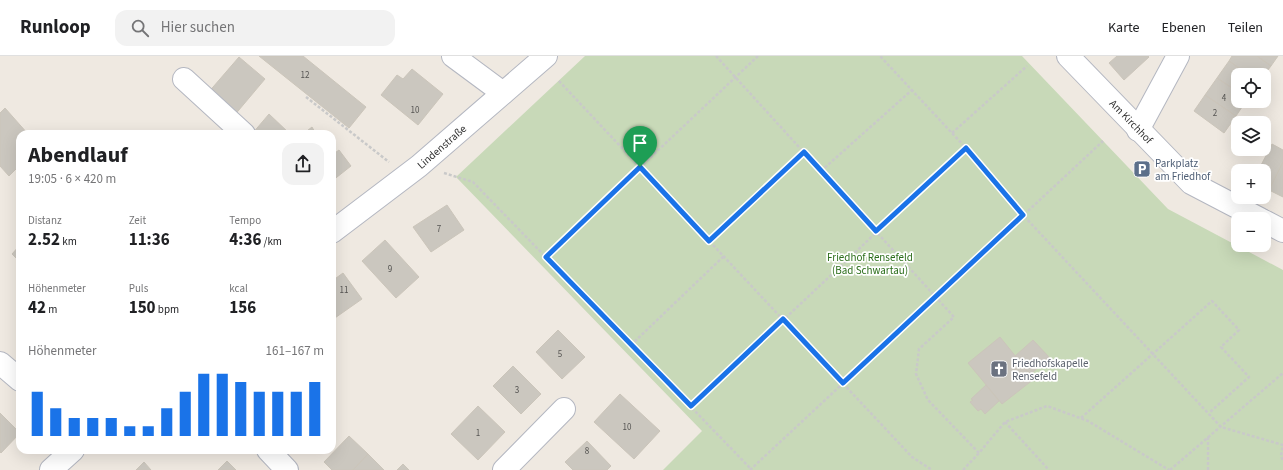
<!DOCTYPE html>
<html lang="de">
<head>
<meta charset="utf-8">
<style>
  :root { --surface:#fff; --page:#f2f2f2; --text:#202124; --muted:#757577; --line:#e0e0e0; --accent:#1a73e8 }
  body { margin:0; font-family:"Source Sans 3",sans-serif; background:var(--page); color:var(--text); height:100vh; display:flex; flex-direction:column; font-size:15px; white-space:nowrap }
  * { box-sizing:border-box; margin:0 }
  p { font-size:13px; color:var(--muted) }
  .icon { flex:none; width:22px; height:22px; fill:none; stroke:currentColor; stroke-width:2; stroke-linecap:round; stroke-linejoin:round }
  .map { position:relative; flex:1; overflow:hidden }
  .panel { position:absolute; left:16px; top:74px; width:320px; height:324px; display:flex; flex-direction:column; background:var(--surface); border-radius:12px; box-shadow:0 4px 16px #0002 }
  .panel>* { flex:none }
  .fabs { position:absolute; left:1231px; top:12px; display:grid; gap:8px }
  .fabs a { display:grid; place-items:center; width:40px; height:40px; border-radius:8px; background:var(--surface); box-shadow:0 4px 16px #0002; font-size:20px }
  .pin { position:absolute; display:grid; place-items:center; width:34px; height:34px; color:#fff; margin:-41px -17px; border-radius:50% 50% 50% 0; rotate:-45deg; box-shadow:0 0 4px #0007 }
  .pin .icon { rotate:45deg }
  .round { display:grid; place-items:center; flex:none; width:42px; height:42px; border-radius:12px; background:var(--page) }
  .head { display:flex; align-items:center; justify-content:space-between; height:68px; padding:0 12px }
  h1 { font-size:22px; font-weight:700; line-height:30px }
  .metrics { display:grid; grid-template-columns:repeat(3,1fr); gap:6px; height:68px; padding:4px 12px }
  .metrics div { display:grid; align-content:center }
  .metrics b { font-size:17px; font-weight:700 }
  .metrics small { font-size:11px; font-weight:400 }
  .metrics p { font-size:11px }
  .chart { height:112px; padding:8px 12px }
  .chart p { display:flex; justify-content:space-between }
  .chart svg { width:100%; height:72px; margin-top:4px; stroke:var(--accent); stroke-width:6 }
  header { display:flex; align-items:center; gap:24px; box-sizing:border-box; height:56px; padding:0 20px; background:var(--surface); border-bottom:1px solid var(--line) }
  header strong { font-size:19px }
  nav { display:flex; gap:22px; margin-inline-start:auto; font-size:14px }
  .search { width:280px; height:36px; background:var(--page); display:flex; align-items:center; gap:10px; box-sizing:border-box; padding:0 14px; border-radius:12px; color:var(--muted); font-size:15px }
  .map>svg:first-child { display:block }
  .cemetery { fill:#c8d9b8 }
  .building { fill:#cbc7bf; stroke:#cbc5ba }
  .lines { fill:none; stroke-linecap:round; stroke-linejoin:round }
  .minor-casing { stroke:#b4b7c1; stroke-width:24 }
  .path { stroke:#c9c9c9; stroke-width:2.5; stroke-dasharray:3 2; stroke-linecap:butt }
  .minor { stroke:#fff; stroke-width:22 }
  .route-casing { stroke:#fff; stroke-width:8 }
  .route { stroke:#1a73e8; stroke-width:5 }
  .labels { text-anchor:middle; stroke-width:3.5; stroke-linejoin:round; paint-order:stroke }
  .number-label { font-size:9px; fill:#555452 }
  .street-label { font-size:11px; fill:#2e2e2e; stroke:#fff }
  .service-label { font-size:11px; fill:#4e5e75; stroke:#fff; text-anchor:start }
  .park-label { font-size:11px; fill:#2c6e1b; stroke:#fff }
  .worship-label { font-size:11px; fill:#5b616d; stroke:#fff; text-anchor:start }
</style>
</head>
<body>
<header>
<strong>Runloop</strong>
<div class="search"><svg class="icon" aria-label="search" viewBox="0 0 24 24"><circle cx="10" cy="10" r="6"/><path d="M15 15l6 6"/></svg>Hier suchen</div>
<nav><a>Karte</a><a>Ebenen</a><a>Teilen</a></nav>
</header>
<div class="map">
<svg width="1283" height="414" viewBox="0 0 1283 414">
  <rect width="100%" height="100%" fill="#efe9e1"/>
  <path class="cemetery" d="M585,0H1022L1168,153L1283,214V414H663L702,375L456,121Z"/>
  <path class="building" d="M259,0H303L366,51L349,72Z
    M1117,0H1148L1149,1L1124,24L1109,7Z
    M1232,0H1257L1271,10L1264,19H1249L1229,5Z
    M1257,0H1278L1271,10Z
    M239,1L265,23L233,61L207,38Z
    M1229,5L1249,19H1238V36L1217,22Z
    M412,13L443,38L418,69L381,39L397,19L403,23Z
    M1217,22L1238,36V45H1246L1236,60L1205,39Z
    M1205,39L1236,60L1224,77L1194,55Z
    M5,52L28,78H20V109L9,120L0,110V57Z
    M269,58L289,77L288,78H252Z
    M312,71L316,78H303Z
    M1272,88L1283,94V106L1269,134L1264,131V115H1258Z
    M339,94L351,110L332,125V99Z
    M1283,106V141L1269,134Z
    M447,149L464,174L431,196L413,171Z
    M385,184L419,221L396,242L362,205Z
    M20,189V206L12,198Z
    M343,217L362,243L332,264V225Z
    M558,274L585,301L562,323L536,296Z
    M1000,281L1034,323L1002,348L968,307Z
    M1033,284L1049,301L1030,319L1015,300Z
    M513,310L541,338L521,358L493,330Z
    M986,329L999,345L985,358L981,353L978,355L970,346L973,344L971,343Z
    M620,338L660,375L634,403L594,366Z
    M478,350L505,376L478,404L451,378Z
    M0,357L20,377L1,397L0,396Z
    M349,380L368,398L353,414H332L324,406Z
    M587,385L611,410L607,414H573L565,406Z
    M368,398L384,414H353Z
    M227,405L236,414H218Z
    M144,406L151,414H136Z
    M403,408L409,414H397Z"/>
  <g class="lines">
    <g class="minor-casing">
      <g id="minor">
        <path d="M453,0L503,37"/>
        <path id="s1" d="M1068,0L1191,127L1260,163"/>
        <path d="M184,23L244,78"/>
        <path d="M1138,74L1178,0"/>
        <path d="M1264,165L1283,175"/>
        <path id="s2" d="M332,176L419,110L546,0"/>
        <path d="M0,307L20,324"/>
        <path d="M268,394L287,414"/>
        <path d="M51,414L73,394"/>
        <path d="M504,414L564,353"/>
      </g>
    </g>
    <path class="path" d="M716,0L954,261L919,293L916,318L928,344L979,397L1005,366L1047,350L1088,365L1169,414
      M559,25L912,401L932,414
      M306,41L389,106
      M952,77L1027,10
      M966,92L1023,159L1221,371L1283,389L1281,400L1283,405
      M821,115L912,34
      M444,117L473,126L752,414
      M709,185L803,96
      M545,201L758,0
      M631,289L724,200
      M691,351L966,92L880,0
      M1081,362L1212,245L1239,274L1221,291L1249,321L1209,357
      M1005,366L1049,414
      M750,414L1103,85
      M963,414L979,397
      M1170,414L1283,317
      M1208,414V381"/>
    <use href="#minor" class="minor"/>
  </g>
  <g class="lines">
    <g class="route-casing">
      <path id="route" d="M966,92L1023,159L843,327L783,263L691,350L546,201L640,111L709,185L804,96L876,175Z"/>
    </g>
    <use href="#route" class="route"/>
  </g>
  <defs>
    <g id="parking-square" transform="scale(0.9)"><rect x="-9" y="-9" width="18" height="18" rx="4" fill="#5c6f8a" stroke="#fff"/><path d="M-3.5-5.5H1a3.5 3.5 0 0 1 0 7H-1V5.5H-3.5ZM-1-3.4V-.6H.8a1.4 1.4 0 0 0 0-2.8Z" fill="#fff"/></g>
    <g id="church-square" transform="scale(0.9)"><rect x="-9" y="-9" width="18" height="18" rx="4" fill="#6b7280" stroke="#fff"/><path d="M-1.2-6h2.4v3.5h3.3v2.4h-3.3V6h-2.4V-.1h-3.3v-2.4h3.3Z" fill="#fff"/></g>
  </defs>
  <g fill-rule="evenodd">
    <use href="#parking-square" x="1142" y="113"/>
    <use href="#church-square" x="999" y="313"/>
  </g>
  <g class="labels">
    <g class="number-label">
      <text x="305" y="22">12</text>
      <text x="1224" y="45">4</text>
      <text x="415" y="57">10</text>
      <text x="1215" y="60">2</text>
      <text x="439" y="176">7</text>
      <text x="390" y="216">9</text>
      <text x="344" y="237">11</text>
      <text x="560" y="301">5</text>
      <text x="517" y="337">3</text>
      <text x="627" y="374">10</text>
      <text x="478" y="380">1</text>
      <text x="587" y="398">8</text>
    </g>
    <g class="street-label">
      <text dy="4" stroke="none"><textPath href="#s1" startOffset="91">Am Kirchhof</textPath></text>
      <text dy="4" stroke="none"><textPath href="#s2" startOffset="139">Lindenstraße</textPath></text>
    </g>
    <g class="service-label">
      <text x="1155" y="111">Parkplatz<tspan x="1155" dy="13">am Friedhof</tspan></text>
    </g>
    <g class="park-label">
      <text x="870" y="205">Friedhof Rensefeld<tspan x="870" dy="13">(Bad Schwartau)</tspan></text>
    </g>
    <g class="worship-label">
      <text x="1012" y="311">Friedhofskapelle<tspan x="1012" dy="13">Rensefeld</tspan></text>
    </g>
  </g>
</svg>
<div class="fabs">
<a><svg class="icon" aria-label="locate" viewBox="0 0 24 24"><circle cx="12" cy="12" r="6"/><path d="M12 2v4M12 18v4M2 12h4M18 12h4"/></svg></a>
<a><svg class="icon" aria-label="layers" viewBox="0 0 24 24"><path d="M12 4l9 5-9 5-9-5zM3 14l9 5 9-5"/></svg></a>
<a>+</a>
<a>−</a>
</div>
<div class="pin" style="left:640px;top:111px;background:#1e9e55"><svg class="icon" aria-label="arrive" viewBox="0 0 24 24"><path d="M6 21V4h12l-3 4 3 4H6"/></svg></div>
<section class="panel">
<div class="head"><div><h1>Abendlauf</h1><p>19:05 · 6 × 420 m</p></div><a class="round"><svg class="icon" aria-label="share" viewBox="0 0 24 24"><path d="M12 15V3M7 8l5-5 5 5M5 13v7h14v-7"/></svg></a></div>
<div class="metrics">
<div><p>Distanz</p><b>2.52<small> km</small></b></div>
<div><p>Zeit</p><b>11:36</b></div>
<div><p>Tempo</p><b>4:36<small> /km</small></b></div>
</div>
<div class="metrics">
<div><p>Höhenmeter</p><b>42<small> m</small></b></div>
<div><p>Puls</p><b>150<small> bpm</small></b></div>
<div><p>kcal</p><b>156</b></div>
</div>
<div class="chart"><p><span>Höhenmeter</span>161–167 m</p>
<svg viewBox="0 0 160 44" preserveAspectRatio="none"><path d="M5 44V17M15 44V27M25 44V33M35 44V33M45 44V33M55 44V38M65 44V38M75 44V27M85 44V17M95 44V6M105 44V6M115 44V11M125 44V17M135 44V17M145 44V17M155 44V11"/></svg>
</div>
</section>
</div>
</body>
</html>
